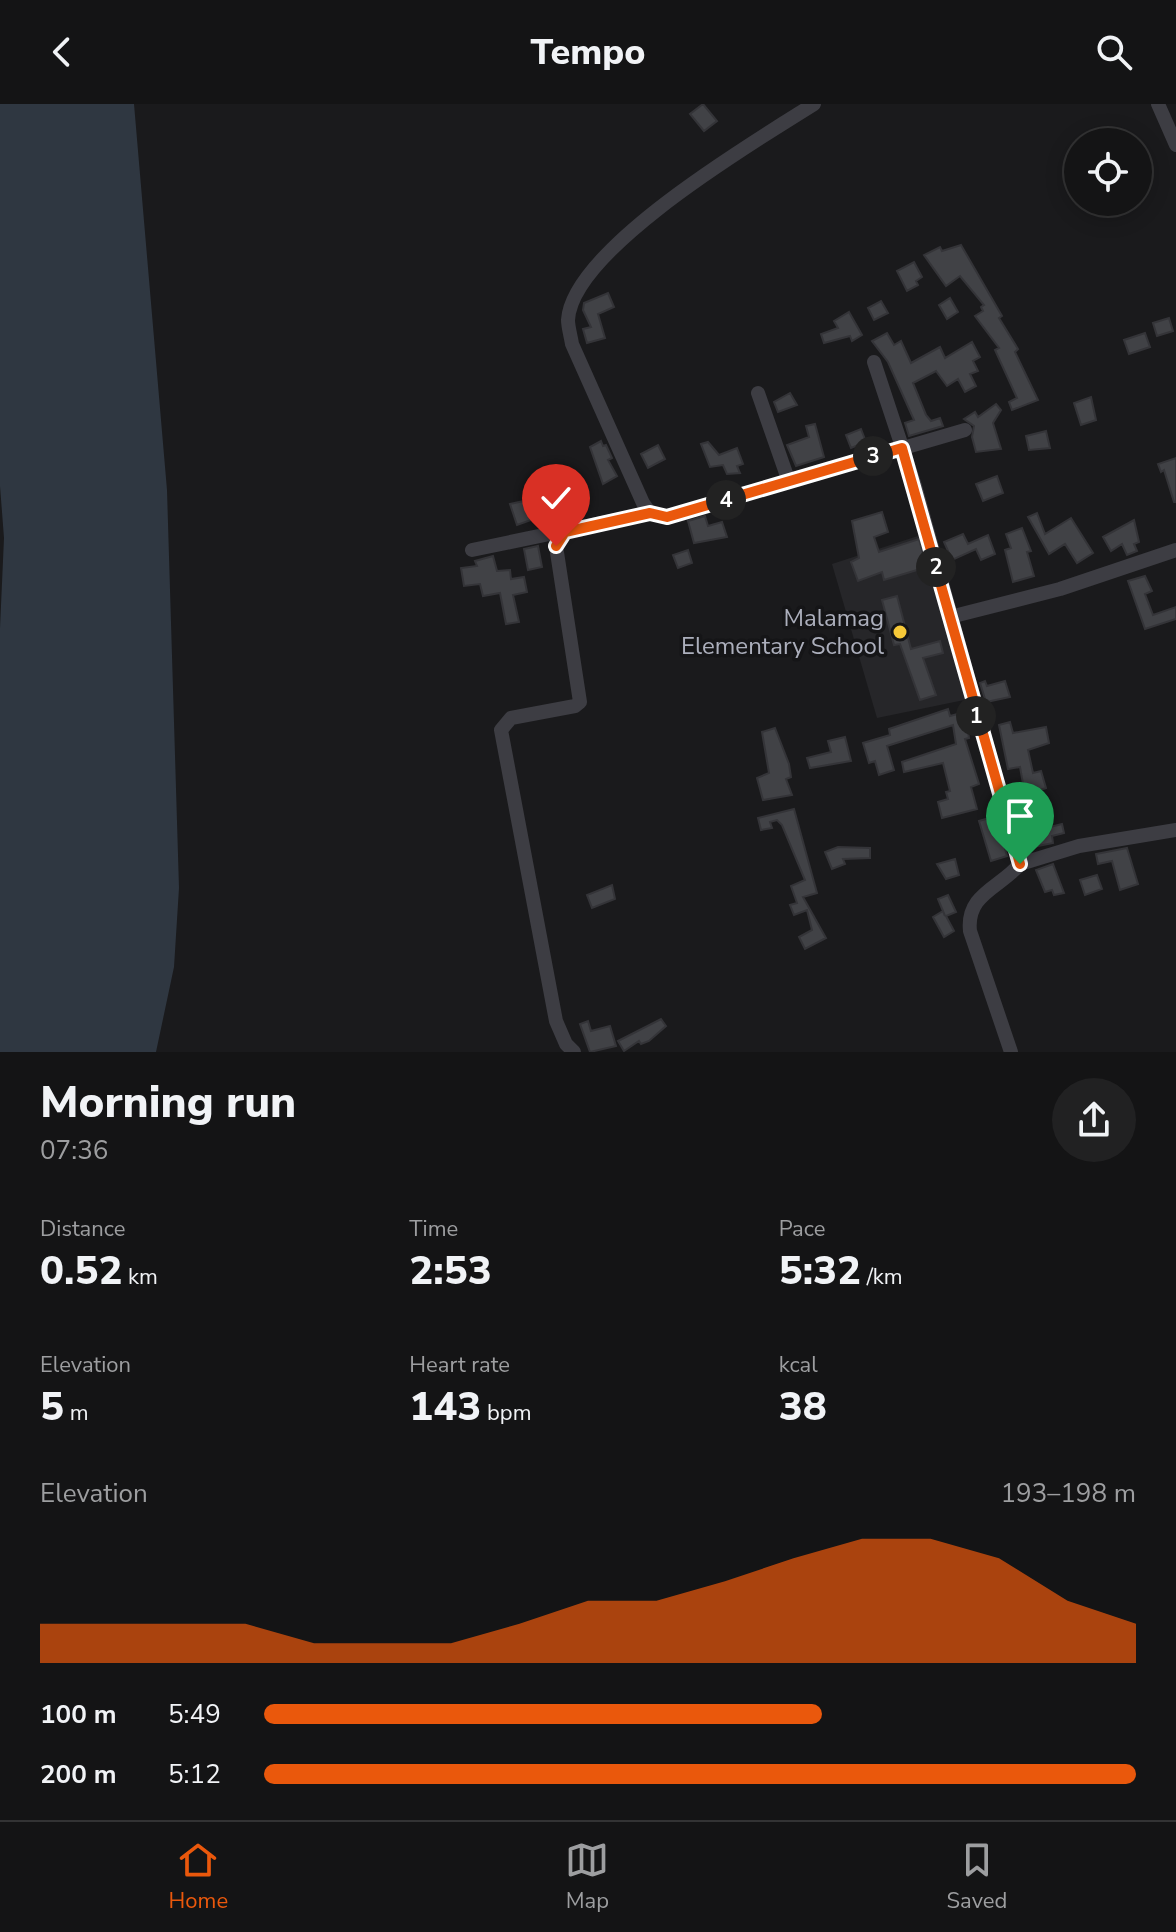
<!DOCTYPE html>
<html lang="en">
<head>
<meta charset="utf-8">
<style>
  :root { --surface:#141415; --page:#212122; --text:#f1f3f6; --muted:#9d9ea0; --line:#333334; --accent:#ea580c }
  body { margin:0; font-family:"Nunito Sans",sans-serif; background:var(--page); color:var(--text); height:100vh; display:flex; flex-direction:column; font-size:30px; white-space:nowrap }
  * { box-sizing:border-box; margin:0 }
  p { font-size:26px; color:var(--muted) }
  .icon { flex:none; width:44px; height:44px; fill:none; stroke:currentColor; stroke-width:2; stroke-linecap:round; stroke-linejoin:round }
  .map { position:relative; height:948px; overflow:hidden }
  .drawer { display:flex; flex-direction:column; background:var(--surface); flex:1 }
  .drawer>* { flex:none }
  .buttons { position:absolute; left:1064px; top:24px; display:grid; gap:16px }
  .buttons a { display:grid; place-items:center; width:88px; height:88px; border-radius:50%; background:var(--surface); box-shadow:0 4px 20px #0003,0 0 0 2px var(--line); font-size:40px }
  .pin { position:absolute; display:grid; place-items:center; width:68px; height:68px; color:#fff; margin:-82px -34px; border-radius:50% 50% 50% 0; rotate:-45deg; box-shadow:0 0 8px #0007 }
  .pin .icon { rotate:45deg }
  .km { position:absolute; width:40px; height:40px; margin:-20px; border-radius:50%; background:#222; color:#fff; font-size:22px; line-height:40px; text-align:center }
  .round { display:grid; place-items:center; flex:none; width:84px; height:84px; border-radius:42px; background:var(--page) }
  .summary { display:flex; align-items:center; justify-content:space-between; height:136px; padding:0 40px }
  h1 { font-size:44px; font-weight:800; line-height:60px }
  .figures { display:grid; grid-template-columns:repeat(3,1fr); gap:12px; height:136px; padding:8px 40px }
  .figures div { display:grid; align-content:center }
  .figures b { font-size:40px; font-weight:800 }
  .figures small { font-size:22px; font-weight:400 }
  .figures p { font-size:22px }
  .chart { height:224px; padding:16px 40px }
  .chart p { display:flex; justify-content:space-between }
  .chart svg { width:100%; height:144px; margin-top:8px; fill:var(--accent); opacity:.7 }
  ul { padding:0 40px; list-style:none; font-size:26px }
  li { display:grid; grid-template-columns:128px 96px 1fr; align-items:center; height:60px }
  li i { height:20px; border-radius:10px; background:var(--accent) }
  header { display:flex; justify-content:space-between; align-items:center; height:104px; padding:0 40px; background:var(--surface); font-size:36px; font-weight:800 }
  .menu { display:flex; justify-content:space-around; align-items:center; height:112px; border-top:2px solid var(--line); background:var(--surface); font-size:22px; color:var(--muted) }
  .menu a { display:grid; justify-items:center; gap:4px }
  .menu .active { color:var(--accent) }
  .map>svg:first-child { display:block }
  .built { fill:#262629 }
  .water { fill:#2f3741 }
  .building { fill:#414246; stroke:#343438; stroke-width:2 }
  .lines { fill:none; stroke-linecap:round; stroke-linejoin:round }
  .minor { stroke:#3d3d43; stroke-width:14 }
  .route-casing { stroke:#fff; stroke-width:16 }
  .route { stroke:#ea580c; stroke-width:10 }
  .poi-dot { fill:#f6c838; stroke:#151517; stroke-width:3 }
  .labels { text-anchor:middle; stroke-width:7; stroke-linejoin:round; paint-order:stroke }
  .poi-label { font-size:24px; fill:#acafbc; stroke:#151517; text-anchor:end }
</style>
</head>
<body>
<header><svg class="icon" aria-label="back" viewBox="0 0 24 24"><path d="M15 5l-7 7 7 7"/></svg>Tempo<svg class="icon" aria-label="search" viewBox="0 0 24 24"><circle cx="10" cy="10" r="6"/><path d="M15 15l6 6"/></svg></header>
<div class="map">
<svg width="1176" height="948" viewBox="0 0 1176 948">
  <rect width="100%" height="100%" fill="#1a1a1c"/>
  <path class="built" d="M921,431L969,595L877,614L832,460Z"/>
  <path class="water" d="M0,0H134L167,386L179,784L174,863L156,948H0V524L4,434L0,382Z"/>
  <path class="building" d="M703,0L717,17L704,27L690,10Z
    M961,141L1002,212L999,214L1018,245L1015,248L1038,296L1012,306L1009,298L1017,294L995,246L999,244L975,212L983,207L981,203L984,201L960,172L946,182L924,151L940,143L942,147Z
    M914,158L922,173L916,177L918,181L907,187L897,167Z
    M608,189L614,203L598,210L605,234L587,239L583,225L591,223L583,206L584,199Z
    M950,194L958,208L947,215L939,201Z
    M881,197L888,209L874,216L868,204Z
    M849,208L862,231L852,237L850,232L824,239L821,230L838,224L834,217Z
    M1169,214L1173,227L1157,232L1153,219Z
    M887,229L894,241L901,237L911,259L940,243L945,254L972,238L980,253L973,257L978,267L970,270L976,282L965,288L958,275L947,282L936,267L913,279L926,311L931,317L940,314L943,322L909,332L905,319L914,316L888,258L872,237Z
    M1145,229L1150,243L1129,250L1124,236Z
    M790,289L797,301L778,308L774,298Z
    M1091,293L1096,316L1081,321L1074,299Z
    M996,300L1001,306L993,319L1001,345L976,348L972,333L974,322L964,315L975,308L978,313Z
    M815,320L824,353L796,362L787,341L809,333L806,322Z
    M861,325L866,338L851,344L846,331Z
    M1046,327L1050,344L1029,346L1026,332Z
    M601,337L603,342L606,341L612,354L608,356L617,372L603,380L590,343Z
    M708,338L719,351L737,344L743,360L737,362L740,369L727,370L723,361L710,363L701,340Z
    M658,341L665,355L648,364L641,350Z
    M1176,354V398H1174L1164,366L1161,368L1158,360Z
    M997,372L1003,389L983,397L976,380Z
    M566,375L571,390L556,395L550,381Z
    M542,393L548,410L517,421L510,400Z
    M882,408L888,428L874,433L879,448L919,435L927,463L884,476L882,468L858,477L851,458L859,454L852,417Z
    M1037,409L1045,430L1071,414L1093,449L1077,459L1065,440L1049,450L1028,413Z
    M705,412L708,422L722,418L727,433L694,439L688,417Z
    M1134,416L1139,438L1134,440L1137,447L1127,451L1122,440L1111,447L1103,433Z
    M1022,424L1031,447L1027,448L1034,472L1013,478L1005,446L1011,444L1006,430Z
    M963,430L968,440L988,431L995,450L981,456L976,445L952,456L944,438Z
    M538,442L542,463L528,466L524,445Z
    M688,446L692,459L678,464L673,451Z
    M493,452L497,467L510,466L511,475L524,473L527,488L513,491L519,518L506,520L500,489L483,492L480,480L464,482L461,464L477,462L475,457Z
    M1145,472L1152,487L1145,490L1153,511L1176,503V515L1145,525L1128,477Z
    M897,492L911,545L940,537L943,549L923,554L936,591L920,596L900,540L894,541L882,496Z
    M985,577L987,582L1005,577L1010,593L986,598L980,579Z
    M948,605L950,612L965,608L969,634L965,635L979,680L971,683L977,705L942,714L938,698L948,695L946,688L950,687L943,659L904,668L902,658L956,640L953,621L887,642L894,666L879,671L875,657L869,659L863,639L890,631L889,625Z
    M1010,618L1013,629L1046,623L1049,639L1028,646L1033,669L1041,667L1046,684L1025,691L1020,663L1008,665L999,621Z
    M775,624L789,660L791,673L786,675L792,691L763,696L757,674L769,669L762,628Z
    M845,633L851,657L810,664L807,654L831,648L828,637Z
    M794,705L817,789L803,793L826,834L805,845L799,833L812,826L807,806L794,811L790,801L797,799L791,782L805,776L782,721L777,716L770,718L772,724L761,726L758,714Z
    M996,712L1007,752L991,757L979,717Z
    M1048,712L1050,723L1062,720L1064,729L1052,732L1053,739L1028,744L1025,735L1038,731L1037,715Z
    M838,743L870,744V754L843,755L845,760L832,765L825,748Z
    M1127,744L1138,780L1120,786L1112,757L1098,760L1096,750Z
    M955,755L959,771L946,775L937,760Z
    M1053,760L1064,789L1054,791L1052,786L1045,788L1036,766Z
    M1097,771L1102,785L1085,791L1080,776Z
    M612,781L615,795L592,804L587,791Z
    M948,791L956,808L946,812L954,827L944,833L933,813L943,807L945,812L938,795Z
    M661,915L666,922L649,937L641,940L639,937L624,947L618,937Z
    M588,917L591,927L610,922L616,942L590,948L580,920Z"/>
  <g class="lines">
    <path class="minor" d="M814,0C757,36 572,145 568,216C568,223 571,233 572,240L643,399L650,409L667,413L965,326
      M1158,0L1176,41
      M874,258L915,382L1020,760C1000,784 966,790 970,827L1011,948
      M758,289L788,375
      M565,428L556,442L580,598L575,602L511,614L501,626L556,917L566,940L574,948
      M472,446L650,409
      M950,513L1060,485L1176,446
      M1020,760L1079,742L1176,726"/>
  </g>
  <g class="lines">
    <g class="route-casing">
      <path id="route" d="M556,442L565,428L650,409L667,413L902,344L1020,760"/>
    </g>
    <use href="#route" class="route"/>
  </g>
  <circle class="poi-dot" cx="900" cy="528" r="8"/>
  <g class="labels">
    <g class="poi-label">
      <text x="884" y="522">Malamag<tspan x="884" dy="28">Elementary School</tspan></text>
    </g>
  </g>
</svg>
<div class="buttons">
<a><svg class="icon" aria-label="locate" viewBox="0 0 24 24"><circle cx="12" cy="12" r="6"/><path d="M12 2v4M12 18v4M2 12h4M18 12h4"/></svg></a>
</div>
<div class="pin" style="left:1020px;top:760px;background:#1e9e55"><svg class="icon" aria-label="arrive" viewBox="0 0 24 24"><path d="M6 21V4h12l-3 4 3 4H6"/></svg></div>
<div class="pin" style="left:556px;top:442px;background:#d93025"><svg class="icon" aria-label="check" viewBox="0 0 24 24"><path d="M5 12l5 5 9-10"/></svg></div>
<b class="km" style="left:976px;top:612px">1</b>
<b class="km" style="left:936px;top:463px">2</b>
<b class="km" style="left:873px;top:352px">3</b>
<b class="km" style="left:726px;top:396px">4</b>
</div>
<section class="drawer">
<div class="summary"><div><h1>Morning run</h1><p>07:36</p></div><a class="round"><svg class="icon" aria-label="share" viewBox="0 0 24 24"><path d="M12 15V3M7 8l5-5 5 5M5 13v7h14v-7"/></svg></a></div>
<div class="figures">
<div><p>Distance</p><b>0.52<small> km</small></b></div>
<div><p>Time</p><b>2:53</b></div>
<div><p>Pace</p><b>5:32<small> /km</small></b></div>
</div>
<div class="figures">
<div><p>Elevation</p><b>5<small> m</small></b></div>
<div><p>Heart rate</p><b>143<small> bpm</small></b></div>
<div><p>kcal</p><b>38</b></div>
</div>
<div class="chart"><p><span>Elevation</span>193–198 m</p>
<svg viewBox="0 0 160 44" preserveAspectRatio="none"><path d="M0 44V32L10 32L20 32L30 32L40 38L50 38L60 38L70 32L80 25L90 25L100 19L110 12L120 6L130 6L140 12L150 25L160 32V44z"/></svg>
</div>
<ul>
<li><b>100 m</b>5:49<i style="width:64%"></i></li>
<li><b>200 m</b>5:12<i style="width:100%"></i></li>
</ul>
</section>
<nav class="menu">
<a class="active"><svg class="icon" aria-label="home" viewBox="0 0 24 24"><path d="M3 11l9-7 9 7M6 9v11h12V9"/></svg>Home</a>
<a><svg class="icon" aria-label="map" viewBox="0 0 24 24"><path d="M3 6l6-2 6 2 6-2v14l-6 2-6-2-6 2zM9 4v14M15 6v14"/></svg>Map</a>
<a><svg class="icon" aria-label="saved" viewBox="0 0 24 24"><path d="M7 4h10v16l-5-4-5 4z"/></svg>Saved</a>
</nav>
</body>
</html>
